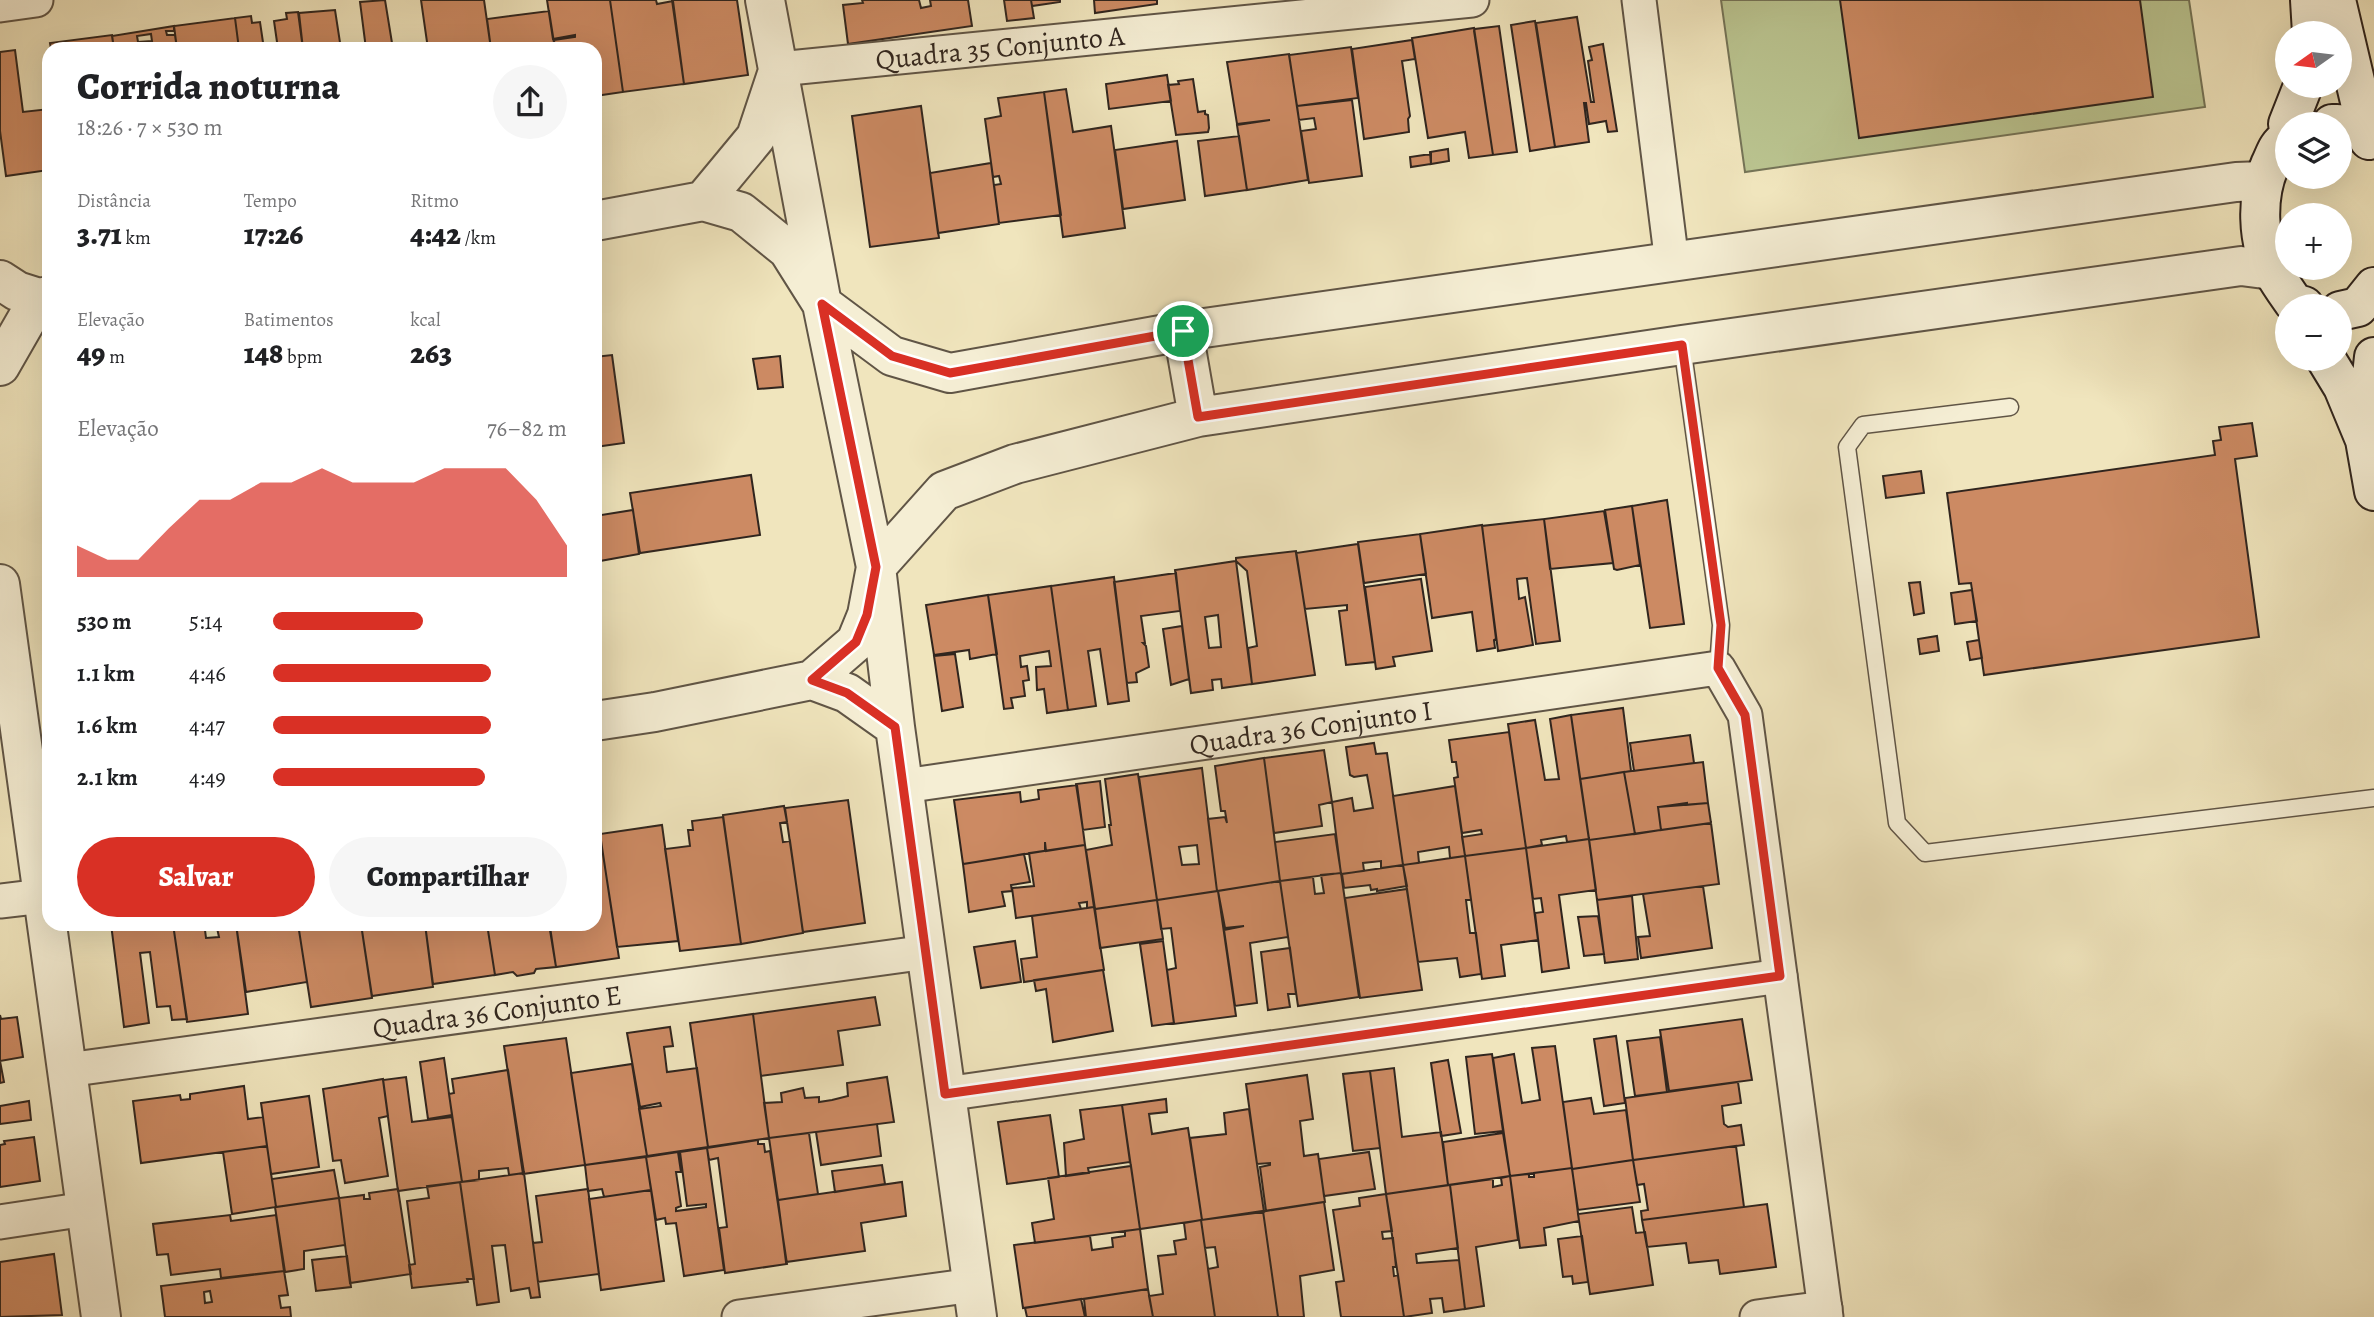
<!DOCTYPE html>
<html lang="pt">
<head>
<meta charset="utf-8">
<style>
  :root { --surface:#fff; --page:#f6f6f6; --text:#202124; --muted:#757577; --accent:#d93025 }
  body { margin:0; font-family:Alegreya,serif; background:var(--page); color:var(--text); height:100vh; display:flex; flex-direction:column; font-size:26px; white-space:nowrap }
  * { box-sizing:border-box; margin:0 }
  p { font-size:23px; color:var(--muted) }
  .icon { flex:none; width:38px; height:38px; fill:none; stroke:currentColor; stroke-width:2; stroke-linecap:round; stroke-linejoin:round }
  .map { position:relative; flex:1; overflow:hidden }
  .sheet { position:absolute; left:42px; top:42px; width:560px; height:889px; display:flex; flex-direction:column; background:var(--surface); border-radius:21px; box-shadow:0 7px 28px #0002 }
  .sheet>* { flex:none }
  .needle { width:46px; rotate:256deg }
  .tools { position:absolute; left:2275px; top:21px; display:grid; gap:14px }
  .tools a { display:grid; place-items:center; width:77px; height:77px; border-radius:50%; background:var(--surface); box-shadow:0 7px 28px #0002; font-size:35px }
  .pin { position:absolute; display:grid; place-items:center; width:60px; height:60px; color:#fff; margin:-30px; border:4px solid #fff; border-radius:50%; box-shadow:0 2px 7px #0007 }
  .round { display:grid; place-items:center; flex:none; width:74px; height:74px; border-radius:37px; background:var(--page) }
  .overview { display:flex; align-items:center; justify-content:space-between; height:119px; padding:0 35px }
  h1 { font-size:38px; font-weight:800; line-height:52px }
  .metrics { display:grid; grid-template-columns:repeat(3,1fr); gap:10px; height:119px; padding:7px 35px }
  .metrics div { display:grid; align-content:center }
  .metrics b { font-size:30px; font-weight:800 }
  .metrics small { font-size:19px; font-weight:400 }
  .metrics p { font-size:19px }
  .chart { height:196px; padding:14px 35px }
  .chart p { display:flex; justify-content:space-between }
  .chart svg { width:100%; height:126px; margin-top:7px; fill:var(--accent); opacity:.7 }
  .cta { display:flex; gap:14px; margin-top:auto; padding:14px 35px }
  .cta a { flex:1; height:80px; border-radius:42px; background:var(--accent); color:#fff; font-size:28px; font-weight:800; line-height:80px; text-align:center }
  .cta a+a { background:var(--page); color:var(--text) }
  ul { padding:0 35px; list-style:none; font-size:23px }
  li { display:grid; grid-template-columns:112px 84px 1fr; align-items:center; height:52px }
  li i { height:18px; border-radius:9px; background:var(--accent) }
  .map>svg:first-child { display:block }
  .green { fill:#bac490; stroke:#757457; stroke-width:2 }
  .building { fill:#cc8a63; stroke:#30251e; stroke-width:2; fill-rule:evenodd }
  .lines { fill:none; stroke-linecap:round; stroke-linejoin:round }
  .service-casing { stroke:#605546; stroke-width:19 }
  .minor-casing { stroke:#605546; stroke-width:37 }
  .tertiary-casing { stroke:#605546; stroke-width:42 }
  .secondary-casing { stroke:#30251e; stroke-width:42 }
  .service { stroke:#f5eed4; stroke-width:16 }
  .minor { stroke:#f5eed4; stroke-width:33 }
  .tertiary { stroke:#f5eed4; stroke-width:38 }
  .secondary { stroke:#f5eed4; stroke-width:38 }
  .route-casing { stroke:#fff; stroke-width:14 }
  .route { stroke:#d93025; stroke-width:9 }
  .labels { text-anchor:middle; stroke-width:7; stroke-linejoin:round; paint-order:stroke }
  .street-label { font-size:28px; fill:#30251e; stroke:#f5eed4 }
</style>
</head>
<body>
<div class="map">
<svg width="2374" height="1317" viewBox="0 0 2374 1317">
  <rect width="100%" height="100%" fill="#f0e5bd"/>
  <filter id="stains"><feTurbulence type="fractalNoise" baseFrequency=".00286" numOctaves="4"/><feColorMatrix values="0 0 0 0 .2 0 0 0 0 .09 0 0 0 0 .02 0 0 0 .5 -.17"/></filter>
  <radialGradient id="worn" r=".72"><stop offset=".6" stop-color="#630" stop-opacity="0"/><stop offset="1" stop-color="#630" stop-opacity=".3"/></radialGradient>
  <path class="green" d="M1721,0H2189L2205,107L1745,172Z"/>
  <path class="building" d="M385,0L393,49H366L360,2Z
    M421,0H484L491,49H428Z
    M547,0H610L623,92L595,96V49H555L554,40L575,37V35L553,39Z
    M610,0H656L657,4L673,1L684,84L623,92Z
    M672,0H737L748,75L684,84Z
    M862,0H919L921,8L931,6L930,0H968L972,26L848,44L843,5L863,3Z
    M1004,0H1031L1034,18L1007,21Z
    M1031,0H1060V2L1032,6Z
    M1094,0H1157V4L1095,13Z
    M1840,0H2140L2153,97L1859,138Z
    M335,10L341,49H303L299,13Z
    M549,11L555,49H491L487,19Z
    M298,12L303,49H278L274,21L287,19L286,13Z
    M251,16L252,23L260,22L264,49H239L235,18Z
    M1577,17L1591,102H1594L1588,61L1592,60L1589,47L1603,44L1617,131L1608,132L1606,121L1589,124L1586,103H1584L1589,142L1555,147L1536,23Z
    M235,18L239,49H177L174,26Z
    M1535,21L1555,147L1530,151L1511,25Z
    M174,26V31H166L167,35H175L177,49H114L112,36ZM151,34L152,41L138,42L137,36Z
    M1499,26L1517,152L1493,155L1474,31L1475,29Z
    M1474,28L1493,155L1469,158L1465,132L1428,138L1412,38Z
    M112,35L114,49H51L50,43Z
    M1412,40L1415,59L1402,61L1410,116L1408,119L1409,132L1364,139L1352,49Z
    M1351,47L1358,98L1297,106L1289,55Z
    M15,50L23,112L49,109V170L6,176L0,131V52Z
    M1289,54L1308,180L1247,190L1237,125L1270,120L1237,124L1227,62Z
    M1167,75L1171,101L1109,109L1106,84Z
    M1193,79L1198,112L1205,111V114L1208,115L1209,128L1208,132L1176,135L1168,85L1179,84L1178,81Z
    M1066,89L1073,132L1111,126L1125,228L1063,237L1044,92Z
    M1044,92L1061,215L999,223L994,185L1001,184L999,176L993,177L985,119L1001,116L998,98Z
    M1352,100L1362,176L1309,183L1301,131L1316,129L1314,118L1299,120L1297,106Z
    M921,106L939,238L870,247L852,116Z
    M1239,136L1247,190L1205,196L1198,141Z
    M1177,141L1185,200L1123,209L1115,150Z
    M1448,149L1449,161L1431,164L1430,152Z
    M1431,154V164L1411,167L1410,157Z
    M991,163L999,224L938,233L930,173Z
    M612,355L624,443L595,447V357Z
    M780,356L783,387L758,389L753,359Z
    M2252,423L2257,456L2235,459L2259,637L1984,675L1971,583L1959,584L1947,493L2215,455L2213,441L2221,440L2219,427Z
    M1921,471L1924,493L1886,498L1883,476Z
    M751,475L760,535L640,553L630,493Z
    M1667,500L1684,624L1650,628L1632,506Z
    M1632,506L1640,565L1617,570L1614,569L1605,510Z
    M633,510L639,554L600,561L595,516Z
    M1604,511L1613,563L1550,569L1544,519Z
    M1544,519L1560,641L1536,644L1527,578L1517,579L1519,599L1525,597L1533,645L1498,651L1482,526Z
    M1482,525L1496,639L1494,640L1495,648L1477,651L1472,612L1432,618L1420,534Z
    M1420,534L1426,574L1364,583L1358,542Z
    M1358,544L1375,662L1346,665L1339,611L1347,610V605L1305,609L1296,553Z
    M1296,551L1315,675L1252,684L1248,648L1257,646L1247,571L1236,561V558Z
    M1236,561L1252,684L1222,688L1221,679L1212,680L1213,690L1191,693L1175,570ZM1218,615L1221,647L1209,648L1205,617Z
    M1176,573L1180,611L1141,616L1145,643H1143L1146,646L1149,667L1136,673L1137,682L1127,683L1114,582Z
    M1114,577L1129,701L1108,704L1100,649L1088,651L1096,706L1068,710L1051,586Z
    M1421,579L1432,651L1393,657L1395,666L1376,669L1365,587Z
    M1920,582L1924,613L1914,615L1909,583Z
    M1051,586L1068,710L1047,713L1044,689L1037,690L1036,667L1051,666L1049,651L1020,656L1021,667L1027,666L1029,680L1023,681L1025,696L1011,698L1013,708L1004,709L988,595Z
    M1972,590L1977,621L1955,624L1951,593Z
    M988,595L997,654L970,659L969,650L934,655L926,605Z
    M1182,626L1189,679L1171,685L1163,629Z
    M1937,636L1939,651L1920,654L1918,639Z
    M1979,640L1982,658L1970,660L1967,642Z
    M955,654L963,707L942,711L934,656Z
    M1623,708L1631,771L1580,779L1571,715Z
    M1571,715L1589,839L1567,842L1566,836L1541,840L1542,845L1526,848L1508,724L1535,720L1545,780L1559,779L1550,719Z
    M1509,732L1526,848L1465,856L1462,837L1482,834L1481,830L1462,833L1454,778L1458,777L1456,762H1452L1449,740Z
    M1690,735L1694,763L1634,771L1630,743Z
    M1374,743L1376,754L1387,753L1403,865L1381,868V861L1363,863L1364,871L1341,874L1332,802L1352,798L1354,811L1373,808L1367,775L1354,777L1350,775L1346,747Z
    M1324,750L1332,802L1319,805L1322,826L1274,833L1264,758Z
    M1264,758L1280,881L1217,891L1208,819L1225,817L1227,823L1225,811H1221L1215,766Z
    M1703,762L1708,803L1658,807L1661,830L1635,834L1624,772Z
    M1202,768L1217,891L1157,900L1139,777ZM1197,845L1199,864L1182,865L1179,847Z
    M1624,772L1635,834L1589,840L1580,779Z
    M1138,774L1157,900L1095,909L1086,850L1112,845L1109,825H1111L1105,779Z
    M1100,781L1105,827L1083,830L1076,784Z
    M1077,785L1085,845L1046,851L1045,842V851L963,864L954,800L1020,792L1021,802L1039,799L1038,790Z
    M1455,786L1465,856L1450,858L1449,847L1418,852L1419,863L1403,865L1393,796Z
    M848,800L865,923L803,932L785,808Z
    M1687,803V805L1708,803L1711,823L1661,830L1658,807Z
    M784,806L787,822L780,823L783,842L790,841L803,933L741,944L723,815Z
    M723,817L741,944L680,951L665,849L690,846L688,830H693L692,821Z
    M1711,823L1719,884L1597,900L1589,840Z
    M662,825L678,941L617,947L600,834Z
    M1335,834L1341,873L1280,881L1275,842Z
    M600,835L619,958L556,967L550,927L553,924H595V836Z
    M1589,839L1596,890L1559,895L1569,968L1542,972L1535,913L1543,912L1541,898L1533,899L1526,848Z
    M1085,845L1094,907L1087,908V902L1079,903L1081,909L1016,918L1012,888L1034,886L1029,853Z
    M1526,848L1538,940L1501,945L1505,976L1482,979L1465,856Z
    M1024,854L1030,882L1011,885L1012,891L1002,892L1005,906L969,912L963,864Z
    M1465,856L1471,900H1466L1470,933H1476L1481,974L1460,977L1457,958L1418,962L1403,865Z
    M1403,865L1407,886L1377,891V889L1371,890L1370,885L1344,888L1342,874Z
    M1341,873L1359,997L1298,1006L1280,881L1313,877L1315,894L1324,893L1321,875Z
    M1280,881L1288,937L1250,943L1257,1003L1235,1006L1224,930L1244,926L1225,928L1218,891Z
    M1703,886L1712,948L1641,958L1638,937L1650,936L1643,894Z
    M1407,889L1422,990L1360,998L1345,898Z
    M1218,891L1236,1016L1174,1024L1167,970L1176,968L1171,928L1161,929L1157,900Z
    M1632,896L1638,959L1605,963L1597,900Z
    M1157,900L1163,939L1100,948L1095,909Z
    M1094,907L1104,970L1024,982L1021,959L1037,957L1032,916Z
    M1598,916L1604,954L1584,956L1578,917Z
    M111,924H173L187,1019L172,1020L170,1006L157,1007L150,952L140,953L149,1023L124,1027Z
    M173,924H236L248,1014L187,1022ZM217,928L219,937L206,938L205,930Z
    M236,924H288L282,925V929L299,930L307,982L246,992Z
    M298,924H361L372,998L311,1007Z
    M361,924H425L433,987L372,996Z
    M425,924H487L495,975L433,984Z
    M487,924H510L511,930L529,928L528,924H549L556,967L536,969L534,973L517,976L513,972L495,975Z
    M1015,941L1021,982L981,988L974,947Z
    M1163,941L1174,1023L1152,1026L1140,944Z
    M1290,948L1296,994H1288L1290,1007L1268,1010L1261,952Z
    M1103,970L1113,1031L1053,1042L1046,989L1036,991L1034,980Z
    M875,997L880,1025L838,1031L843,1065L761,1076L753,1014Z
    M753,1014L769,1138L708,1147L690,1023Z
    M0,1015L1,1019L17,1017L23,1057L0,1061Z
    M1742,1019L1752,1080L1669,1091L1660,1030Z
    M670,1027L673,1046L664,1047L667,1072L697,1068L708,1147L647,1156L639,1109L661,1106L660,1103L640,1107L627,1033Z
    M1616,1036L1625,1103L1604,1106L1594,1039Z
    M1660,1037L1667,1092L1635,1096L1627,1041Z
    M566,1038L585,1165L523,1174L504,1046Z
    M1555,1046L1572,1168L1510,1176L1493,1058L1514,1054L1522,1103L1540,1100L1532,1048Z
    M1492,1054L1503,1131L1475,1134L1466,1057Z
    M444,1058L452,1115L428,1119L420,1062Z
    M1448,1060L1461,1133L1441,1136L1431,1063Z
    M0,1061L4,1082L0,1083Z
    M632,1064L647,1156L585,1165L571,1073Z
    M1394,1068L1402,1137L1441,1132L1448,1185L1386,1194L1370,1071Z
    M508,1070L524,1173L509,1175L508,1168L479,1171V1180L462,1182L449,1094L454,1093L452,1079Z
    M1370,1071L1380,1148L1353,1151L1343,1074Z
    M1307,1075L1313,1119L1300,1121L1304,1156L1318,1154L1325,1202L1266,1211L1260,1167L1270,1165V1163L1257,1164L1246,1084Z
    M406,1077L412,1122L452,1117L462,1182L398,1191L383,1080Z
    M887,1077L894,1122L769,1138L764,1103L782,1102L781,1093L803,1088L805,1098L819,1097V1102L832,1100L848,1096L847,1083Z
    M383,1079L388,1116L379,1118L388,1176L345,1183L341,1160L333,1161L323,1089Z
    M1738,1082L1741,1103L1722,1106L1724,1124L1728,1127L1741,1125L1744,1145L1633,1160L1625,1098Z
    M244,1086L248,1119L263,1117L267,1146L141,1163L133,1101L180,1095L181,1100L190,1099V1094Z
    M309,1096L319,1167L271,1174L261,1103Z
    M1591,1098L1594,1114L1626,1110L1633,1160L1572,1169L1563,1102Z
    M1166,1099L1167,1112L1149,1114L1152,1134L1188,1128L1202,1220L1140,1229L1122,1105Z
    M29,1101L31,1120L0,1124V1106Z
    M1122,1105L1130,1162L1088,1168L1089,1173L1066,1176L1064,1143L1084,1139L1080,1110Z
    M1249,1109L1264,1212L1202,1220L1190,1138L1226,1134L1224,1113Z
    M1050,1115L1059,1177L1007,1184L998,1122Z
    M877,1124L881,1156L821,1165L816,1132Z
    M809,1133L818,1194L778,1200L769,1138Z
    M1503,1133L1510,1176L1448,1185L1443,1142Z
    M34,1137L40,1181L0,1187V1145L5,1144L4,1141Z
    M758,1140V1144H764L765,1152L770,1151L787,1264L725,1273L719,1228L727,1227L718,1158L709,1160L707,1148Z
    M267,1146L276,1207L232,1214L223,1152Z
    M1736,1146L1744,1207L1642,1220L1641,1211L1648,1210L1644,1184L1637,1185L1633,1160Z
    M707,1148L724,1270L684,1276L676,1223L666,1224L665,1218L656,1220L646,1157L678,1152L681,1172H676L681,1206L676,1208V1211L706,1207V1204L687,1206L680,1152Z
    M1369,1152L1375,1189L1324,1196L1319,1159Z
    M646,1157L651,1190L604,1197L602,1189L588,1191L585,1165Z
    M1633,1160L1640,1202L1578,1210L1572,1169Z
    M882,1165L885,1184L835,1192L832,1171Z
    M1131,1166L1140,1229L1035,1243L1032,1223L1054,1219L1048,1178Z
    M1572,1168L1579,1221L1544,1228L1546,1245L1520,1248L1510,1176L1529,1174V1177H1534V1173Z
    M334,1170L339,1198L276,1207L272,1179Z
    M524,1173L540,1297L531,1298L529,1288L511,1291L505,1245L492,1246L499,1302L477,1305L460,1182Z
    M1510,1176L1518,1240L1476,1247L1484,1306L1465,1309L1450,1185L1493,1179V1187L1502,1185L1501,1178Z
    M460,1182L474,1279H467L468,1282L412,1288L409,1265L415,1264L407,1201L429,1198L427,1186Z
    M902,1182L906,1216L861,1223L865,1251L786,1262L778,1200Z
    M1450,1185L1458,1248L1416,1254L1417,1263L1459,1260L1465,1309L1444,1312L1442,1298L1430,1299L1432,1313L1404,1317L1386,1194Z
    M398,1189L411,1274L350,1283L339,1198L364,1195V1199H370L369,1193Z
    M588,1189L599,1274L538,1282L533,1243L542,1242L536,1196Z
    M651,1190L664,1281L601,1290L589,1199Z
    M1386,1194L1392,1231L1382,1232L1383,1239L1393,1238L1396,1267H1393L1394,1276L1398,1275L1404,1317H1341L1336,1282L1344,1281L1333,1210L1360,1206L1359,1198Z
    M339,1198L345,1245L304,1251V1269L285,1272L275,1207Z
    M1324,1202L1334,1270L1300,1276L1304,1317H1278L1263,1211Z
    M1767,1204L1776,1267L1720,1274L1718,1260L1689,1263L1686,1243L1647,1247L1642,1220Z
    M1632,1207L1636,1233L1645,1232L1653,1285L1590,1294L1578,1214Z
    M1263,1211L1278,1317H1215L1208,1269L1218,1267L1215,1247L1205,1248L1201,1220Z
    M230,1215L231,1221L276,1215L284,1271L221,1278L220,1269L171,1275L168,1254L157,1255L153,1224Z
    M1201,1220L1215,1317H1153L1149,1296L1163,1294L1158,1256L1176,1254L1174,1241L1186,1239L1184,1223Z
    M1140,1229L1148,1289L1023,1308L1014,1245L1090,1236L1092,1250L1113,1247L1112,1238L1125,1236V1231Z
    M1582,1236L1588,1282L1573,1284L1572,1276L1563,1277L1558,1239Z
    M54,1254L62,1315L0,1317V1262Z
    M347,1256L351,1287L316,1291L312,1260Z
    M284,1271L288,1295L279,1296L281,1308L290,1307L291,1317H165L161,1286ZM210,1291L212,1302L205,1303L204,1292Z
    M1148,1289L1153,1317H1086L1084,1299Z
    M1081,1299L1085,1317H1027L1025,1308Z"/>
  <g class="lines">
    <g class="service-casing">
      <path id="service" d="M1682,345L1721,625L1718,668
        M2010,407L1863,425L1847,447L1897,823L1925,853L2374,798"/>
    </g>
    <g class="minor-casing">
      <g id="minor">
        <path d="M1639,0L1672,263"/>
        <path d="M0,5L36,0"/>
        <path id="s1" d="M779,69L1472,0"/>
        <path id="s2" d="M904,786L1718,668L1745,715L1826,1317"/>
        <path d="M0,901L43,896"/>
        <path id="s3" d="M67,1070L927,952"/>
        <path d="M945,1094L1780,976"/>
        <path d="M0,1222L86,1209"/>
        <path d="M739,1317L974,1285"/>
        <path d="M1757,1317L1825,1308"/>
      </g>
    </g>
    <g class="tertiary-casing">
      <path id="tertiary" d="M765,0L822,304L876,567L895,727L977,1317
        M703,201L756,137L778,71
        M595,221L703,201L741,212L788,250L822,304L892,356L950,373L1183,331L2236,182L2263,181
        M0,280L17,291L39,298
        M1183,331L1198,417
        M0,366L39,298L49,296
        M0,584L101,1317
        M812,680L847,693L895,727
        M595,721L655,712L812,680L856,642L867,615L876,567L944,491L1015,464L1198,417L1682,345L2241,266L2272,270"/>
    </g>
    <g class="secondary-casing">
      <path id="secondary" d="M2310,0L2312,33
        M2336,0L2369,140
        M2288,124L2303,86
        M2332,124H2337
        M2287,139C2277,145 2275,155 2270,165C2256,196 2257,241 2273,271C2279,282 2287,293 2294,303L2304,306
        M2340,311L2358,307L2374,287
        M2326,359L2343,387L2365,440L2374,491
        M2365,438L2374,357"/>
    </g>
    <use href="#service" class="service"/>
    <use href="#minor" class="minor"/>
    <use href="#tertiary" class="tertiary"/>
    <use href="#secondary" class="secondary"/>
  </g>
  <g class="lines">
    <g class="route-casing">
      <path id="route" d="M822,304L892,356L950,373L1183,331L1198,417L1682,345L1721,625L1718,668L1745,715L1780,976L945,1094L895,727L847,693L812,680L856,642L867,615L876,567Z"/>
    </g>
    <use href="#route" class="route"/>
  </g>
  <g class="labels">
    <g class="street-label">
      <text dy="10" stroke="none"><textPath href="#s1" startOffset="222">Quadra 35 Conjunto A</textPath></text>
      <text dy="10" stroke="none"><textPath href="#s2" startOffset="411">Quadra 36 Conjunto I</textPath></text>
      <text dy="10" stroke="none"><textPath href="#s3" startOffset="434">Quadra 36 Conjunto E</textPath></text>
    </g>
  </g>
  <rect width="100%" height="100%" filter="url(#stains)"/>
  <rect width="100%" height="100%" fill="url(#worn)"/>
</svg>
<div class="tools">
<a><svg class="needle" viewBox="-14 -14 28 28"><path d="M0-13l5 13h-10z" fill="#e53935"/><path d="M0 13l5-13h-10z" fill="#757577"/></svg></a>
<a><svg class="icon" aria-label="layers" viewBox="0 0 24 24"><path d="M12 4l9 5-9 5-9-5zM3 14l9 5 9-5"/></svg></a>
<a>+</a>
<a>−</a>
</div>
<div class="pin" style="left:1183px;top:331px;background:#1e9e55"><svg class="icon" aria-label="arrive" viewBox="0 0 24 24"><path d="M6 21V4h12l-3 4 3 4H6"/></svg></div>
<section class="sheet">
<div class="overview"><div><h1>Corrida noturna</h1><p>18:26 · 7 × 530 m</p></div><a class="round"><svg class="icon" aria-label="share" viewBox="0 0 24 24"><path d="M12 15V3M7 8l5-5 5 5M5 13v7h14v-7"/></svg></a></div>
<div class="metrics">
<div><p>Distância</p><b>3.71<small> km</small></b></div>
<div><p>Tempo</p><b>17:26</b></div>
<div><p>Ritmo</p><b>4:42<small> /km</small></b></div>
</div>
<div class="metrics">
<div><p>Elevação</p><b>49<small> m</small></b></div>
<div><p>Batimentos</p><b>148<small> bpm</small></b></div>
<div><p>kcal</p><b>263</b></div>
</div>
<div class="chart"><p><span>Elevação</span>76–82 m</p>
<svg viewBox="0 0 160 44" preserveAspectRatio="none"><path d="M0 44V33L10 38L20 38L30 27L40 17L50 17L60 11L70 11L80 6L90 11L100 11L110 11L120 6L130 6L140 6L150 17L160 33V44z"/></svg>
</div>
<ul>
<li><b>530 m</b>5:14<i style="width:51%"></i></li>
<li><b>1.1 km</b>4:46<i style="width:74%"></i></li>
<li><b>1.6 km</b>4:47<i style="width:74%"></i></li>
<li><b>2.1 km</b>4:49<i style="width:72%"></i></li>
</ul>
<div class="cta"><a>Salvar</a><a>Compartilhar</a></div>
</section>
</div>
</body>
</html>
